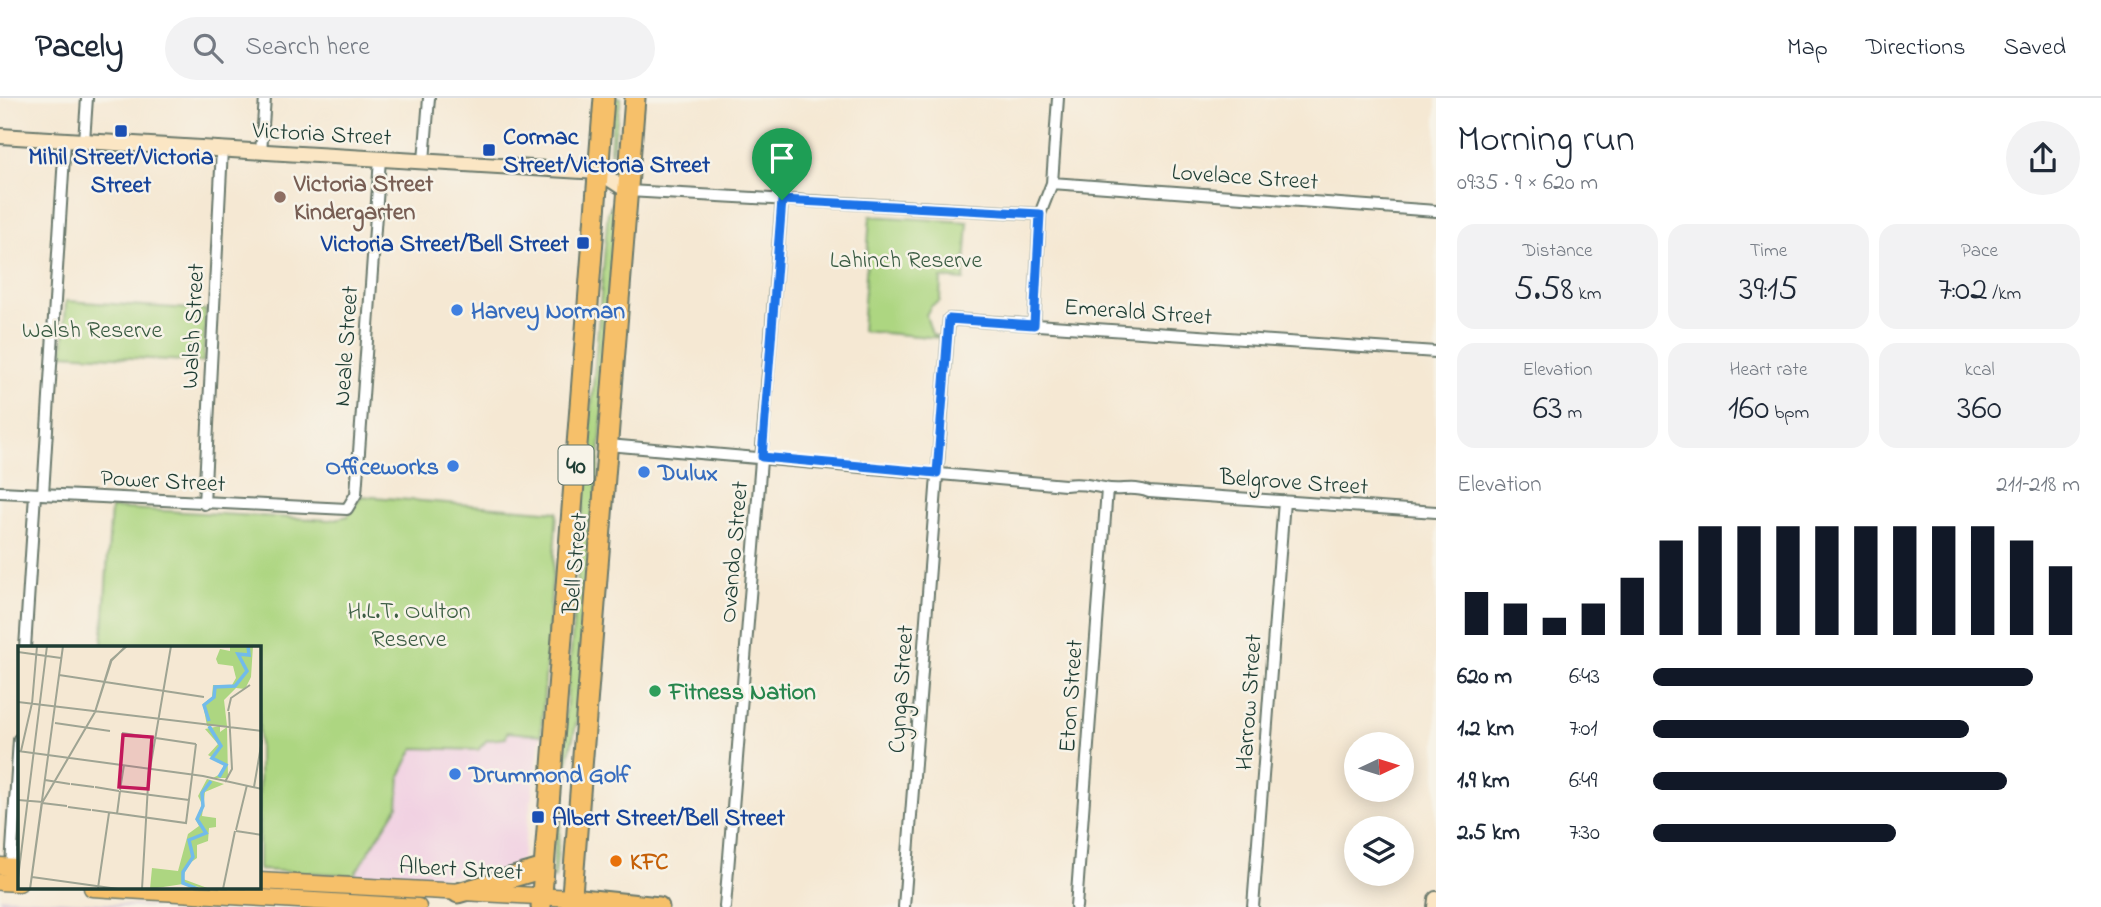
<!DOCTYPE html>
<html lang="en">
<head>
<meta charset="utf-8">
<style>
  :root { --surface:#fff; --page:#f2f2f3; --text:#1f2937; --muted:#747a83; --line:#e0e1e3; --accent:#111827 }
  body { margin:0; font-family:"Indie Flower",sans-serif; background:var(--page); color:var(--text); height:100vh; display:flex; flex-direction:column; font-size:26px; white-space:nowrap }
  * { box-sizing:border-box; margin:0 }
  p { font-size:23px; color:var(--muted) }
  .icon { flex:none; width:38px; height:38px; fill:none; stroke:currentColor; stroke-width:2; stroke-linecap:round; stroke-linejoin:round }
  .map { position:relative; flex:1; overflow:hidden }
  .sheet { display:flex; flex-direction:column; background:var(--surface); width:665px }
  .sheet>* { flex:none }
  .needle { width:46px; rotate:86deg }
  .tools { position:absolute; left:1344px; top:634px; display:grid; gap:14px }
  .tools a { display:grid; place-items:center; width:70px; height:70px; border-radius:50%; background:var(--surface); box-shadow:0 4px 18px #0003; font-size:35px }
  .pin { position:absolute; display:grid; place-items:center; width:60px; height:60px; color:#fff; margin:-72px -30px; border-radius:50% 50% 50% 0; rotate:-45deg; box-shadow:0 0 7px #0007 }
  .pin .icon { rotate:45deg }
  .round { display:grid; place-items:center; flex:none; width:74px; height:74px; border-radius:37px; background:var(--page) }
  .headline { display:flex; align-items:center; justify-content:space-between; height:119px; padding:0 21px }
  h1 { font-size:38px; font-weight:600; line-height:52px }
  .metrics { display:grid; grid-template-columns:repeat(3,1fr); gap:10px; height:119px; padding:7px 21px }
  .metrics div { display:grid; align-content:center; border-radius:18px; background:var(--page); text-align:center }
  .metrics b { font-size:35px; font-weight:600 }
  .metrics small { font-size:19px; font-weight:400 }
  .metrics p { font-size:19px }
  .chart { height:196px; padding:14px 21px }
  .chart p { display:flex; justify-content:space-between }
  .chart svg { width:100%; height:126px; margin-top:7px; stroke:var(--accent); stroke-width:6 }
  ul { padding:0 21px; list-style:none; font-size:23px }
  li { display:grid; grid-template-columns:112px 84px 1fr; align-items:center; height:52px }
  li i { height:18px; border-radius:9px; background:var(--accent) }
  header { display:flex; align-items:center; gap:42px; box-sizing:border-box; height:98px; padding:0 35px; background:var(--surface); border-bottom:2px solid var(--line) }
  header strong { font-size:33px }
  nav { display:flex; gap:38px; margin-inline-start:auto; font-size:24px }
  .search { width:490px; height:63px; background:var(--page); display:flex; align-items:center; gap:18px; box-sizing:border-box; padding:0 24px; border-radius:38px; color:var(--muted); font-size:26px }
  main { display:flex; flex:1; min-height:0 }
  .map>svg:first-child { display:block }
  .built { fill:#f1d0e2 }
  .industrial { fill:#cebed0 }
  .green { fill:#add681; stroke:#668a5a; stroke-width:2 }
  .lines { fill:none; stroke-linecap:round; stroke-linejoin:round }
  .street-casing { stroke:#6a796c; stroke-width:14 }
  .secondary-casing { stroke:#6a796c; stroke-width:18 }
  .primary-casing { stroke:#6a796c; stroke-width:19 }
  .highway-casing { stroke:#6a796c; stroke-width:23 }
  .street { stroke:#fff; stroke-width:10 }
  .secondary { stroke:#fbe6c4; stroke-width:14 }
  .primary { stroke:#f6c06b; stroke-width:16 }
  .highway { stroke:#f6c06b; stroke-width:19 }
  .route-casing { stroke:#fff; stroke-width:14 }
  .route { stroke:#1a73e8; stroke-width:9 }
  .transit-dot { fill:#1a4fb4; stroke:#f7f3e8; stroke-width:2.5 }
  .education-dot { fill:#8d6e63; stroke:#f7f3e8; stroke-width:2.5 }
  .shop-dot { fill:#3f7fe0; stroke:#f7f3e8; stroke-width:2.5 }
  .leisure-dot { fill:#2e9e5b; stroke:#f7f3e8; stroke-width:2.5 }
  .food-dot { fill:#e8710a; stroke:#f7f3e8; stroke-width:2.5 }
  .labels { text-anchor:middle; stroke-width:5; stroke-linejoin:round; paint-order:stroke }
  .shield { fill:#f7f3e8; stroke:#60746a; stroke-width:2 }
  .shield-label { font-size:23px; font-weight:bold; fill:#1f3d34 }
  .street-label { font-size:24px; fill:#1f3d34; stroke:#f7f3e8 }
  .transit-label { font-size:24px; font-weight:bold; fill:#164399; stroke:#f7f3e8; text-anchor:start }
  .education-label { font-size:24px; font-weight:bold; fill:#785e54; stroke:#f7f3e8; text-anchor:start }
  .park-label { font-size:24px; fill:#3b5c43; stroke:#f7f3e8 }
  .shop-label { font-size:24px; font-weight:bold; fill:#366cbe; stroke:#f7f3e8; text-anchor:start }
  .leisure-label { font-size:24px; font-weight:bold; fill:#27864d; stroke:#f7f3e8; text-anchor:start }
  .food-label { font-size:24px; font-weight:bold; fill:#c56008; stroke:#f7f3e8; text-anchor:start }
  .inset-river { fill:none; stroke:#72bbea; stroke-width:3.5 }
  .inset-road { fill:none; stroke:#9fa493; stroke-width:2 }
  .view { fill:#c2185b; fill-opacity:0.15; stroke:#c2185b; stroke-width:3.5 }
  .inset-edge { fill:none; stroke:#1f3d34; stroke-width:3.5 }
</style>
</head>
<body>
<header>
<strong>Pacely</strong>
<div class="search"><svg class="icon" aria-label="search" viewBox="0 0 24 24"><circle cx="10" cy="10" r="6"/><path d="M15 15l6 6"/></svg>Search here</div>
<nav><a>Map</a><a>Directions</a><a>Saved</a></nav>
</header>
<main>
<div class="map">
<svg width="1436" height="809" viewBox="0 0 1436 809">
  <rect width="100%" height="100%" fill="#f7f3e8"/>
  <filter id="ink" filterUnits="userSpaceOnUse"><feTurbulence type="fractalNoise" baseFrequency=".0143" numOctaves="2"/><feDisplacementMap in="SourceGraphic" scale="14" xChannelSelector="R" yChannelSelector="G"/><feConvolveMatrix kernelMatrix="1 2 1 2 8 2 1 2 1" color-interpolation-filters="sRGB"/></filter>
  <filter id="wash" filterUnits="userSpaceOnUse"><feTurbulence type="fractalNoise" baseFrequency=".00686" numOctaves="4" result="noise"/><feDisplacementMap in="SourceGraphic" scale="28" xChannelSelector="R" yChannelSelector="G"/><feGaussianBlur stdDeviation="1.57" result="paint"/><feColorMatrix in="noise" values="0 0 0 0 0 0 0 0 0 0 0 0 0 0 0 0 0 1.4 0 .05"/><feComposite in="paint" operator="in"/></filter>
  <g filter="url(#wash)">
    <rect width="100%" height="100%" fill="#f5e8d3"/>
    <path class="built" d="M507,634L541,637L522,760L511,770L475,776L393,781L354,777L398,708L400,678L414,649L478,652L487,642L506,640Z"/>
    <path class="industrial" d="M0,799L167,809H0Z"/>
    <path class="green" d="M614,0H621L611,58L610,51Z
      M614,104L618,114L580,608L566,672L555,780L552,777L608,113Z
      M870,118L968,124L964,182L941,180L940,203L931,208L926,217L932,236L940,240L862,233Z
      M66,203L206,212L203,264L63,256Z
      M361,398L557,414L541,637L507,634L506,640L487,642L478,652L414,650L400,678L398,708L354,777L259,772V550H102L111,410L330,422L348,418Z"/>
  </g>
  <g filter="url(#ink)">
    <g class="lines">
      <g class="street-casing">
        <path id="street" d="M84,43L87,0
          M261,54L265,0
          M424,63L429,0
          M1052,85L1436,113
          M628,93L1040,116
          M1034,227L1040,116L1052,85L1058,0
          M608,347L1065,387C1079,385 1090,387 1104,390C1120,394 1133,387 1149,394L1436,414
          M0,394L347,411L356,396L380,61
          M43,396L65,42
          M204,406L222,51
          M25,550L35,396
          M11,768L19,641
          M725,809L782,102
          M904,809L949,221L1436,254
          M1076,809L1107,391
          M1253,809L1284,403"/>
      </g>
      <g class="secondary-casing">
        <path id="secondary" d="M0,38L599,74L628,93
          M1435,809L1436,801"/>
      </g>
      <g class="primary-casing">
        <path id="primary" d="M0,768L19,769
          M259,783L572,800
          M0,784L19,785
          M92,790L418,809"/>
      </g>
      <g class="highway-casing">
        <path id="highway" d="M458,795L544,770
          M572,800L659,809
          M541,809L604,0
          M571,809L635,0"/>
      </g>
      <use href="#street" class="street"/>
      <use href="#secondary" class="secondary"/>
      <use href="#primary" class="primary"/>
      <use href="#highway" class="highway"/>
    </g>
  </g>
  <g class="lines" filter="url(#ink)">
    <g class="route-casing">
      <path id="route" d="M782,102L1040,116L1034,227L949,221L937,375L762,359Z"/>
    </g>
    <use href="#route" class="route"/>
  </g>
  <g class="transit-dot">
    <rect x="114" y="26" width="14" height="14" rx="3.5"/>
    <rect x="482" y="45" width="14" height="14" rx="3.5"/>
    <rect x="576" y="138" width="14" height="14" rx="3.5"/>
    <rect x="531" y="712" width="14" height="14" rx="3.5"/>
  </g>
  <circle class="education-dot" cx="280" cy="99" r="7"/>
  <g class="shop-dot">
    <circle cx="457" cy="212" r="7"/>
    <circle cx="453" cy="368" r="7"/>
    <circle cx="644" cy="374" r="7"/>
    <circle cx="455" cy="676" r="7"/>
  </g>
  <circle class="leisure-dot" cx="655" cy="593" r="7"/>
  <circle class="food-dot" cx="616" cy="763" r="7"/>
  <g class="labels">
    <rect class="shield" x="558.5" y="347.5" width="35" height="39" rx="5"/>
    <g class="shield-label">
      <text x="576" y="375">40</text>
    </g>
    <g class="street-label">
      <text transform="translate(322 35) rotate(3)" y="8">Victoria Street</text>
      <text transform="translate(1245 78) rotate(4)" y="8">Lovelace Street</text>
      <text transform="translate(1138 213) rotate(4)" y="8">Emerald Street</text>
      <text transform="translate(192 228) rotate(-87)" y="8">Walsh Street</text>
      <text transform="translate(345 248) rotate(-86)" y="8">Neale Street</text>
      <text transform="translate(163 382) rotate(3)" y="8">Power Street</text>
      <text transform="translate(1294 383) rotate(4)" y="8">Belgrove Street</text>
      <text transform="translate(733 454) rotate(-85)" y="8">Ovando Street</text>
      <text transform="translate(574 465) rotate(-85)" y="8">Bell Street</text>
      <text transform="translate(900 591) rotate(-86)" y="8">Cynga Street</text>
      <text transform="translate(1070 598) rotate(-86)" y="8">Eton Street</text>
      <text transform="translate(1248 604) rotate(-86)" y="8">Harrow Street</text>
      <text transform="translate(461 770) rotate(3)" y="8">Albert Street</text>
    </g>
    <g class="transit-label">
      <text x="503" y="46">Cormac<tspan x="503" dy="28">Street/Victoria Street</tspan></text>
      <text x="121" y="66" text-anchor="middle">Mihil Street/Victoria<tspan x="121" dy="28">Street</tspan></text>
      <text x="569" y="153" text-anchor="end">Victoria Street/Bell Street</text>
      <text x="552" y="727">Albert Street/Bell Street</text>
    </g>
    <g class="education-label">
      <text x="294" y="93">Victoria Street<tspan x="294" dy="28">Kindergarten</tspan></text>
    </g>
    <g class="park-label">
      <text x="906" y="169">Lahinch Reserve</text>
      <text x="92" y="239">Walsh Reserve</text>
      <text x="409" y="520">H.L.T. Oulton<tspan x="409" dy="28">Reserve</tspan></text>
    </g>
    <g class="shop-label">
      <text x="471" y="220">Harvey Norman</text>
      <text x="439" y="376" text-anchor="end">Officeworks</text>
      <text x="658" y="382">Dulux</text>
      <text x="469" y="684">Drummond Golf</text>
    </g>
    <g class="leisure-label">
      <text x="669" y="601">Fitness Nation</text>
    </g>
    <g class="food-label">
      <text x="630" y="771">KFC</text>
    </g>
  </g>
  <g transform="translate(18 548)">
    <rect width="243" height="243" fill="#f5e8d3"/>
    <path d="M212,0H235L233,31L227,43L218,42L206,54L209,80H189L185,58L194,51L195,39H214L218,32L215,20L200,18L198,13L202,3L212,5ZM202,80V86L209,81L210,132H195L204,127L206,118L190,109L200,98L187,83ZM189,133L206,138L187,146L184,170L198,172V181L191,182L190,195L179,199V212L169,219L165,233L192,243L165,238L132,243L134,222L160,225L170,188L181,180L178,174L184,158L180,150Z" fill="#add681"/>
    <path class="inset-river" d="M191,75L186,59L196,51L197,41L217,40L229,25L220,8L231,9L230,0M191,80L203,100L194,112L208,119L201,131M180,243L165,237V226L175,211L171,194L188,187L179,173L185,160L184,147L193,135"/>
    <path class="inset-road" d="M0,6L43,12M92,16L108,0M41,29L186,51M0,56L244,85M14,58L19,0M210,65L213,52L232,39M37,77L92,85M104,87L178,98M0,105L185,130L244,143M3,105L14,57M132,123L153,0M174,130L178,98M27,134L52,138M207,136L214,123L211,66M53,138L76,141M77,141L101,145M236,141L244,94M102,144L106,119M102,145L171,154M27,152L77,66L94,13M0,154L25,156M24,157L49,160M50,161L73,164M74,164L168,177L174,130M99,168L102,145M218,184L229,139M218,185L244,189M14,231L100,243M0,232L29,0M80,242L91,167M12,243L45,0M12,243L24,157L77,66L93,14L109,0M124,243L131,122M205,243L217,185"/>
    <path class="view" d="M105,89L134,91L130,143L101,141Z"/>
    <rect width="243" height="243" class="inset-edge"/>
  </g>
</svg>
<div class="tools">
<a><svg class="needle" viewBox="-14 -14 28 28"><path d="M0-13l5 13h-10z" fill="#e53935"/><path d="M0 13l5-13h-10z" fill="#747a83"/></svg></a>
<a><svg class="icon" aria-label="layers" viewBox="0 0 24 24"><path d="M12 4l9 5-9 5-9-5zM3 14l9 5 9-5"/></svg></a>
</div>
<div class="pin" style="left:782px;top:102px;background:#1e9e55"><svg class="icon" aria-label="arrive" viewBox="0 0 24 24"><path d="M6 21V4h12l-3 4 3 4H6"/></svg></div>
</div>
<section class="sheet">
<div class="headline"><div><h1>Morning run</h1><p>09:35 · 9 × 620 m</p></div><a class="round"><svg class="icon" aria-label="share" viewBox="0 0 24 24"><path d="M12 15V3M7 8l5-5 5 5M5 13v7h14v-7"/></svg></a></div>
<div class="metrics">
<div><p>Distance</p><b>5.58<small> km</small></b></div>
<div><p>Time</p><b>39:15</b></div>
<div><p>Pace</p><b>7:02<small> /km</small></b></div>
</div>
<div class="metrics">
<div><p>Elevation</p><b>63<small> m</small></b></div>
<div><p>Heart rate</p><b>160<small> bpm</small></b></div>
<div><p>kcal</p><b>360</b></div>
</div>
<div class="chart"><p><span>Elevation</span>211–218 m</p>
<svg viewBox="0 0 160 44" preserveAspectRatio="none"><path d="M5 44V29M15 44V33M25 44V38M35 44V33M45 44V24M55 44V11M65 44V6M75 44V6M85 44V6M95 44V6M105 44V6M115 44V6M125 44V6M135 44V6M145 44V11M155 44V20"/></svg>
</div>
<ul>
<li><b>620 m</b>6:43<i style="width:89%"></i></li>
<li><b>1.2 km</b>7:01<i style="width:74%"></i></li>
<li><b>1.9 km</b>6:49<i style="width:83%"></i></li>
<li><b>2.5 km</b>7:30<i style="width:57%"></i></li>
</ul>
</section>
</main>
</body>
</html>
